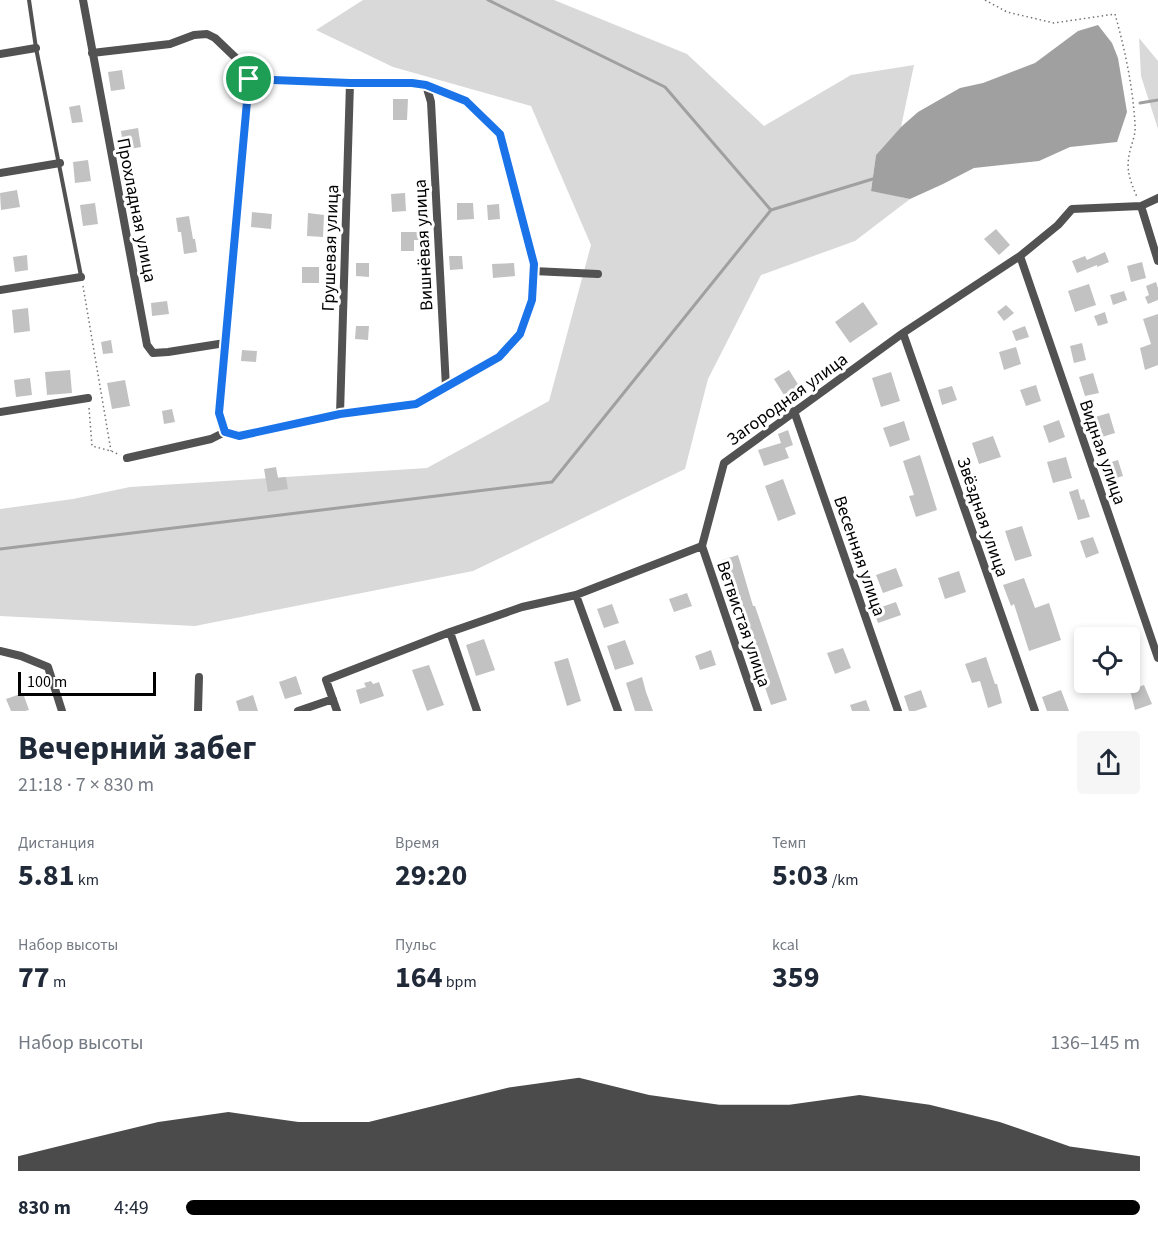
<!DOCTYPE html>
<html lang="ru">
<head>
<meta charset="utf-8">
<style>
  :root { --surface:#fff; --page:#f6f6f7; --text:#1f2937; --muted:#747a83; --accent:#000 }
  body { margin:0; font-family:"Source Sans 3",sans-serif; background:var(--page); color:var(--text); height:100vh; display:flex; flex-direction:column; font-size:22px; white-space:nowrap }
  * { box-sizing:border-box; margin:0 }
  p { font-size:20px; color:var(--muted) }
  .icon { flex:none; width:33px; height:33px; fill:none; stroke:currentColor; stroke-width:2; stroke-linecap:round; stroke-linejoin:round }
  .map { position:relative; height:711px; overflow:hidden }
  .details { display:flex; flex-direction:column; background:var(--surface); flex:1 }
  .details>* { flex:none }
  .tools { position:absolute; left:1074px; top:627px; display:grid; gap:12px }
  .tools a { display:grid; place-items:center; width:66px; height:66px; border-radius:6px; background:var(--surface); box-shadow:0 3px 9px #0003; font-size:30px }
  .scale { position:absolute; left:18px; bottom:15px; width:138px; box-sizing:border-box; padding-left:6px; border:3px solid #000; border-top:0; font-size:16px; line-height:21px; white-space:nowrap; color:#000; -webkit-text-stroke:4px #fff; paint-order:stroke }
  .pin { position:absolute; display:grid; place-items:center; width:51px; height:51px; color:#fff; margin:-26px; border:3px solid #fff; border-radius:50%; box-shadow:0 2px 6px #0007 }
  .round { display:grid; place-items:center; flex:none; width:63px; height:63px; border-radius:6px; background:var(--page) }
  .overview { display:flex; align-items:center; justify-content:space-between; height:102px; padding:0 18px }
  h1 { font-size:33px; font-weight:700; line-height:45px }
  .figures { display:grid; grid-template-columns:repeat(3,1fr); gap:9px; height:102px; padding:6px 18px }
  .figures div { display:grid; align-content:center }
  .figures b { font-size:30px; font-weight:700 }
  .figures small { font-size:16px; font-weight:400 }
  .figures p { font-size:16px }
  .chart { height:168px; padding:12px 18px }
  .chart p { display:flex; justify-content:space-between }
  .chart svg { width:100%; height:108px; margin-top:6px; fill:var(--accent); opacity:.7 }
  ul { padding:0 18px; list-style:none; font-size:20px }
  li { display:grid; grid-template-columns:96px 72px 1fr; align-items:center; height:45px }
  li i { height:15px; border-radius:8px; background:var(--accent) }
  .map>svg:first-child { display:block }
  .green { fill:#d9d9d9 }
  .water { fill:#a0a0a0 }
  .lines { fill:none; stroke-linecap:round; stroke-linejoin:round }
  .stream { stroke:#a0a0a0; stroke-width:3 }
  .building { fill:#c2c2c2 }
  .path { stroke:#747474; stroke-width:1.5; stroke-dasharray:1.5 3; stroke-linecap:butt }
  .service { stroke:#525252; stroke-width:4 }
  .minor { stroke:#525252; stroke-width:8 }
  .route-casing { stroke:#fff; stroke-width:12 }
  .route { stroke:#1a73e8; stroke-width:8 }
  .labels { text-anchor:middle; stroke-width:6; stroke-linejoin:round; paint-order:stroke }
  .street-label { font-size:18px; fill:#000; stroke:#fff }
</style>
</head>
<body>
<div class="map">
<svg width="1158" height="711" viewBox="0 0 1158 711">
  <rect width="100%" height="100%" fill="#fff"/>
  <path class="green" d="M363,0H554L687,54L764,126L851,75L914,65L901,127L876,155L871,190L910,199L855,241L761,275L708,379L685,469L473,571L195,626L0,616V509L73,499L130,487L427,468L549,401L591,245L531,106L393,67L316,30Z
    M1139,38L1158,61V129L1141,76Z"/>
  <path class="water" d="M1098,25L1112,43L1118,58L1127,112L1117,142L1070,147L1039,161L974,168L943,184L910,199L871,191L876,155L901,127L918,112L960,88L983,83L1035,63L1078,31Z"/>
  <g class="lines">
    <path class="stream" d="M488,0L665,87L770,209
      M1140,103L1158,100
      M0,549L552,482L771,210L876,178"/>
  </g>
  <path class="building" d="M122,70L125,89L111,91L108,72Z
    M393,99H408L407,120H393Z
    M80,105L83,122L72,123L69,107Z
    M138,128L141,147L124,150L121,131Z
    M88,160L91,181L75,183L73,162Z
    M17,190L20,207L1,210L0,193Z
    M405,193L406,211L392,212L391,194Z
    M95,203L98,224L83,226L80,205Z
    M457,203H473L474,219L457,220Z
    M499,204L500,219L488,220L487,205Z
    M252,212L272,214L271,229L251,227Z
    M308,213L324,215L323,237L307,236Z
    M189,216L193,239H195L197,252L184,254L181,232H178L176,218Z
    M996,229L1010,245L999,255L984,239Z
    M401,232H426V240H414V251H401Z
    M1105,252L1109,262L1097,267V265L1077,273L1072,261L1085,256L1087,260Z
    M27,255L28,270L15,272L13,257Z
    M449,256H462L463,269L450,270Z
    M1142,262L1146,278L1131,282L1127,266Z
    M356,263H369V277L356,276Z
    M514,263L515,276L493,278L492,264Z
    M302,267H319V283H302Z
    M1156,282L1158,288V300L1148,304L1145,297L1149,295L1146,286Z
    M1089,284L1096,305L1075,312L1068,291Z
    M1124,291L1127,300L1113,305L1110,295Z
    M167,301L169,314L152,316L151,303Z
    M863,302L878,324L850,343L835,322Z
    M1006,305L1014,313L1004,321L997,312Z
    M28,308L30,331L14,333L12,310Z
    M1105,312L1108,323L1098,326L1094,316Z
    M1158,314V365L1145,370L1140,348L1151,344L1143,319Z
    M356,326H369L368,340L355,339Z
    M1025,326L1029,337L1016,341L1012,331Z
    M111,340L113,353L103,354L101,342Z
    M1082,343L1086,360L1074,363L1070,346Z
    M1016,347L1021,364L1004,370L999,352Z
    M242,350L257,351L256,362L241,361Z
    M70,370L72,393L47,395L45,372Z
    M789,370L799,386L784,395L774,379Z
    M891,372L900,401L881,407L872,378Z
    M1093,373L1099,393L1085,396L1079,377Z
    M30,378L32,395L16,397L14,380Z
    M125,380L130,406L112,409L107,383Z
    M1036,385L1041,401L1026,406L1020,390Z
    M952,386L957,400L942,405L938,390Z
    M172,409L175,422L164,424L162,411Z
    M1109,413L1115,433L1102,437L1095,417Z
    M1059,420L1065,437L1049,443L1043,426Z
    M904,421L910,440L890,447L883,428Z
    M788,430L793,445L785,448L789,458L764,466L758,450L781,443L778,434Z
    M993,436L1001,457L979,464L972,443Z
    M920,455L937,510L916,517L909,496L914,495L903,461Z
    M1066,457L1072,478L1053,483L1047,462Z
    M1118,460L1123,476L1113,479L1108,463Z
    M276,467L278,478L286,477L288,489L268,492L264,469Z
    M783,479L796,514L778,521L765,486Z
    M1078,489L1081,500L1084,499L1090,517L1078,520L1069,492Z
    M1022,526L1032,556L1015,561L1005,531Z
    M1093,537L1099,553L1086,558L1080,541Z
    M738,555L753,606H755L787,700L771,705L735,600L734,601L729,586H730L722,560Z
    M896,568L903,586L883,593L876,575Z
    M959,571L966,592L945,599L938,578Z
    M1024,578L1035,608L1049,603L1061,640L1029,651L1014,604L1011,606L1003,585Z
    M687,593L692,606L674,612L669,599Z
    M896,602L901,615L878,623L873,610Z
    M612,604L619,623L604,628L597,609Z
    M484,639L495,670L476,676L466,645Z
    M625,640L634,664L615,670L607,646Z
    M843,648L851,668L835,674L827,653Z
    M711,650L716,665L700,670L695,656Z
    M986,657L995,684H997L1002,703L988,708L980,681L972,683L965,664Z
    M568,658L581,701L567,706L554,662Z
    M429,665L444,705L427,711L412,670Z
    M296,676L302,694L285,699L279,682Z
    M642,677L646,692L653,711H635L626,683Z
    M371,681L373,684L379,682L384,696L360,704L356,690L366,687L364,683Z
    M1144,685L1152,704L1135,710L1130,690Z
    M921,690L927,707L915,711H909L904,696Z
    M1061,690L1069,711H1047L1042,697Z
    M23,693L29,710L25,711H11L6,699Z
    M253,695L258,711H239L236,701Z
    M866,700L870,711H852L850,705Z"/>
  <g class="lines">
    <path class="path" d="M985,0L1007,12L1054,23L1115,14C1125,50 1133,87 1135,125C1136,132 1133,140 1131,147C1125,168 1129,178 1137,197
      M83,286L111,451
      M89,408L92,446L111,451L120,455"/>
    <path class="service" d="M29,0L36,48L81,276"/>
    <path class="minor" d="M83,0L147,345L153,353L168,352L225,343
      M92,53L170,44L194,35L207,34L215,38L238,60L249,79L350,83H412L426,85L431,102L446,387
      M0,54L36,48
      M249,79L225,343L220,413L225,432L239,436L340,414L416,404L499,357L520,334L532,300L534,264L500,134L466,101L426,85
      M0,173L60,163
      M1141,206L1158,261
      M1020,256L1158,658
      M533,271L598,274
      M0,290L81,277
      M903,333L1035,711
      M794,411L898,711
      M0,412L88,398
      M340,414L350,83
      M127,458L211,439L225,432
      M702,546L724,463L903,333L1020,256L1058,225L1072,209L1141,206L1158,198
      M702,546L758,711
      M576,595L618,711
      M450,632L477,711
      M0,651L21,656L48,667L62,711
      M198,711L199,677
      M298,711L333,699
      M337,711L326,680L450,632L522,607L576,595L702,546"/>
  </g>
  <g class="lines">
    <g class="route-casing">
      <path id="route" d="M249,79L350,83H412L426,85L466,101L500,134L534,264L532,300L520,334L499,357L416,404L340,414L239,436L225,432L219,413Z"/>
    </g>
    <use href="#route" class="route"/>
  </g>
  <g class="labels">
    <g class="street-label">
      <text transform="translate(137 210) rotate(79)" y="6">Прохладная улица</text>
      <text transform="translate(423 245) rotate(-93)" y="6">Вишнёвая улица</text>
      <text transform="translate(330 248) rotate(-88)" y="6">Грушевая улица</text>
      <text transform="translate(787 399) rotate(-36)" y="6">Загородная улица</text>
      <text transform="translate(1103 452) rotate(71)" y="6">Видная улица</text>
      <text transform="translate(983 517) rotate(71)" y="6">Звёздная улица</text>
      <text transform="translate(860 556) rotate(71)" y="6">Весенняя улица</text>
      <text transform="translate(744 624) rotate(71)" y="6">Ветвистая улица</text>
    </g>
  </g>
</svg>
<div class="tools">
<a><svg class="icon" aria-label="locate" viewBox="0 0 24 24"><circle cx="12" cy="12" r="6"/><path d="M12 2v4M12 18v4M2 12h4M18 12h4"/></svg></a>
</div>
<div class="scale">100 m</div>
<div class="pin" style="left:249px;top:79px;background:#1e9e55"><svg class="icon" aria-label="arrive" viewBox="0 0 24 24"><path d="M6 21V4h12l-3 4 3 4H6"/></svg></div>
</div>
<section class="details">
<div class="overview"><div><h1>Вечерний забег</h1><p>21:18 · 7 × 830 m</p></div><a class="round"><svg class="icon" aria-label="share" viewBox="0 0 24 24"><path d="M12 15V3M7 8l5-5 5 5M5 13v7h14v-7"/></svg></a></div>
<div class="figures">
<div><p>Дистанция</p><b>5.81<small> km</small></b></div>
<div><p>Время</p><b>29:20</b></div>
<div><p>Темп</p><b>5:03<small> /km</small></b></div>
</div>
<div class="figures">
<div><p>Набор высоты</p><b>77<small> m</small></b></div>
<div><p>Пульс</p><b>164<small> bpm</small></b></div>
<div><p>kcal</p><b>359</b></div>
</div>
<div class="chart"><p><span>Набор высоты</span>136–145 m</p>
<svg viewBox="0 0 160 44" preserveAspectRatio="none"><path d="M0 44V38L10 31L20 24L30 20L40 24L50 24L60 17L70 10L80 6L90 13L100 17L110 17L120 13L130 17L140 24L150 34L160 38V44z"/></svg>
</div>
<ul>
<li><b>830 m</b>4:49<i style="width:100%"></i></li>
</ul>
</section>
</body>
</html>
